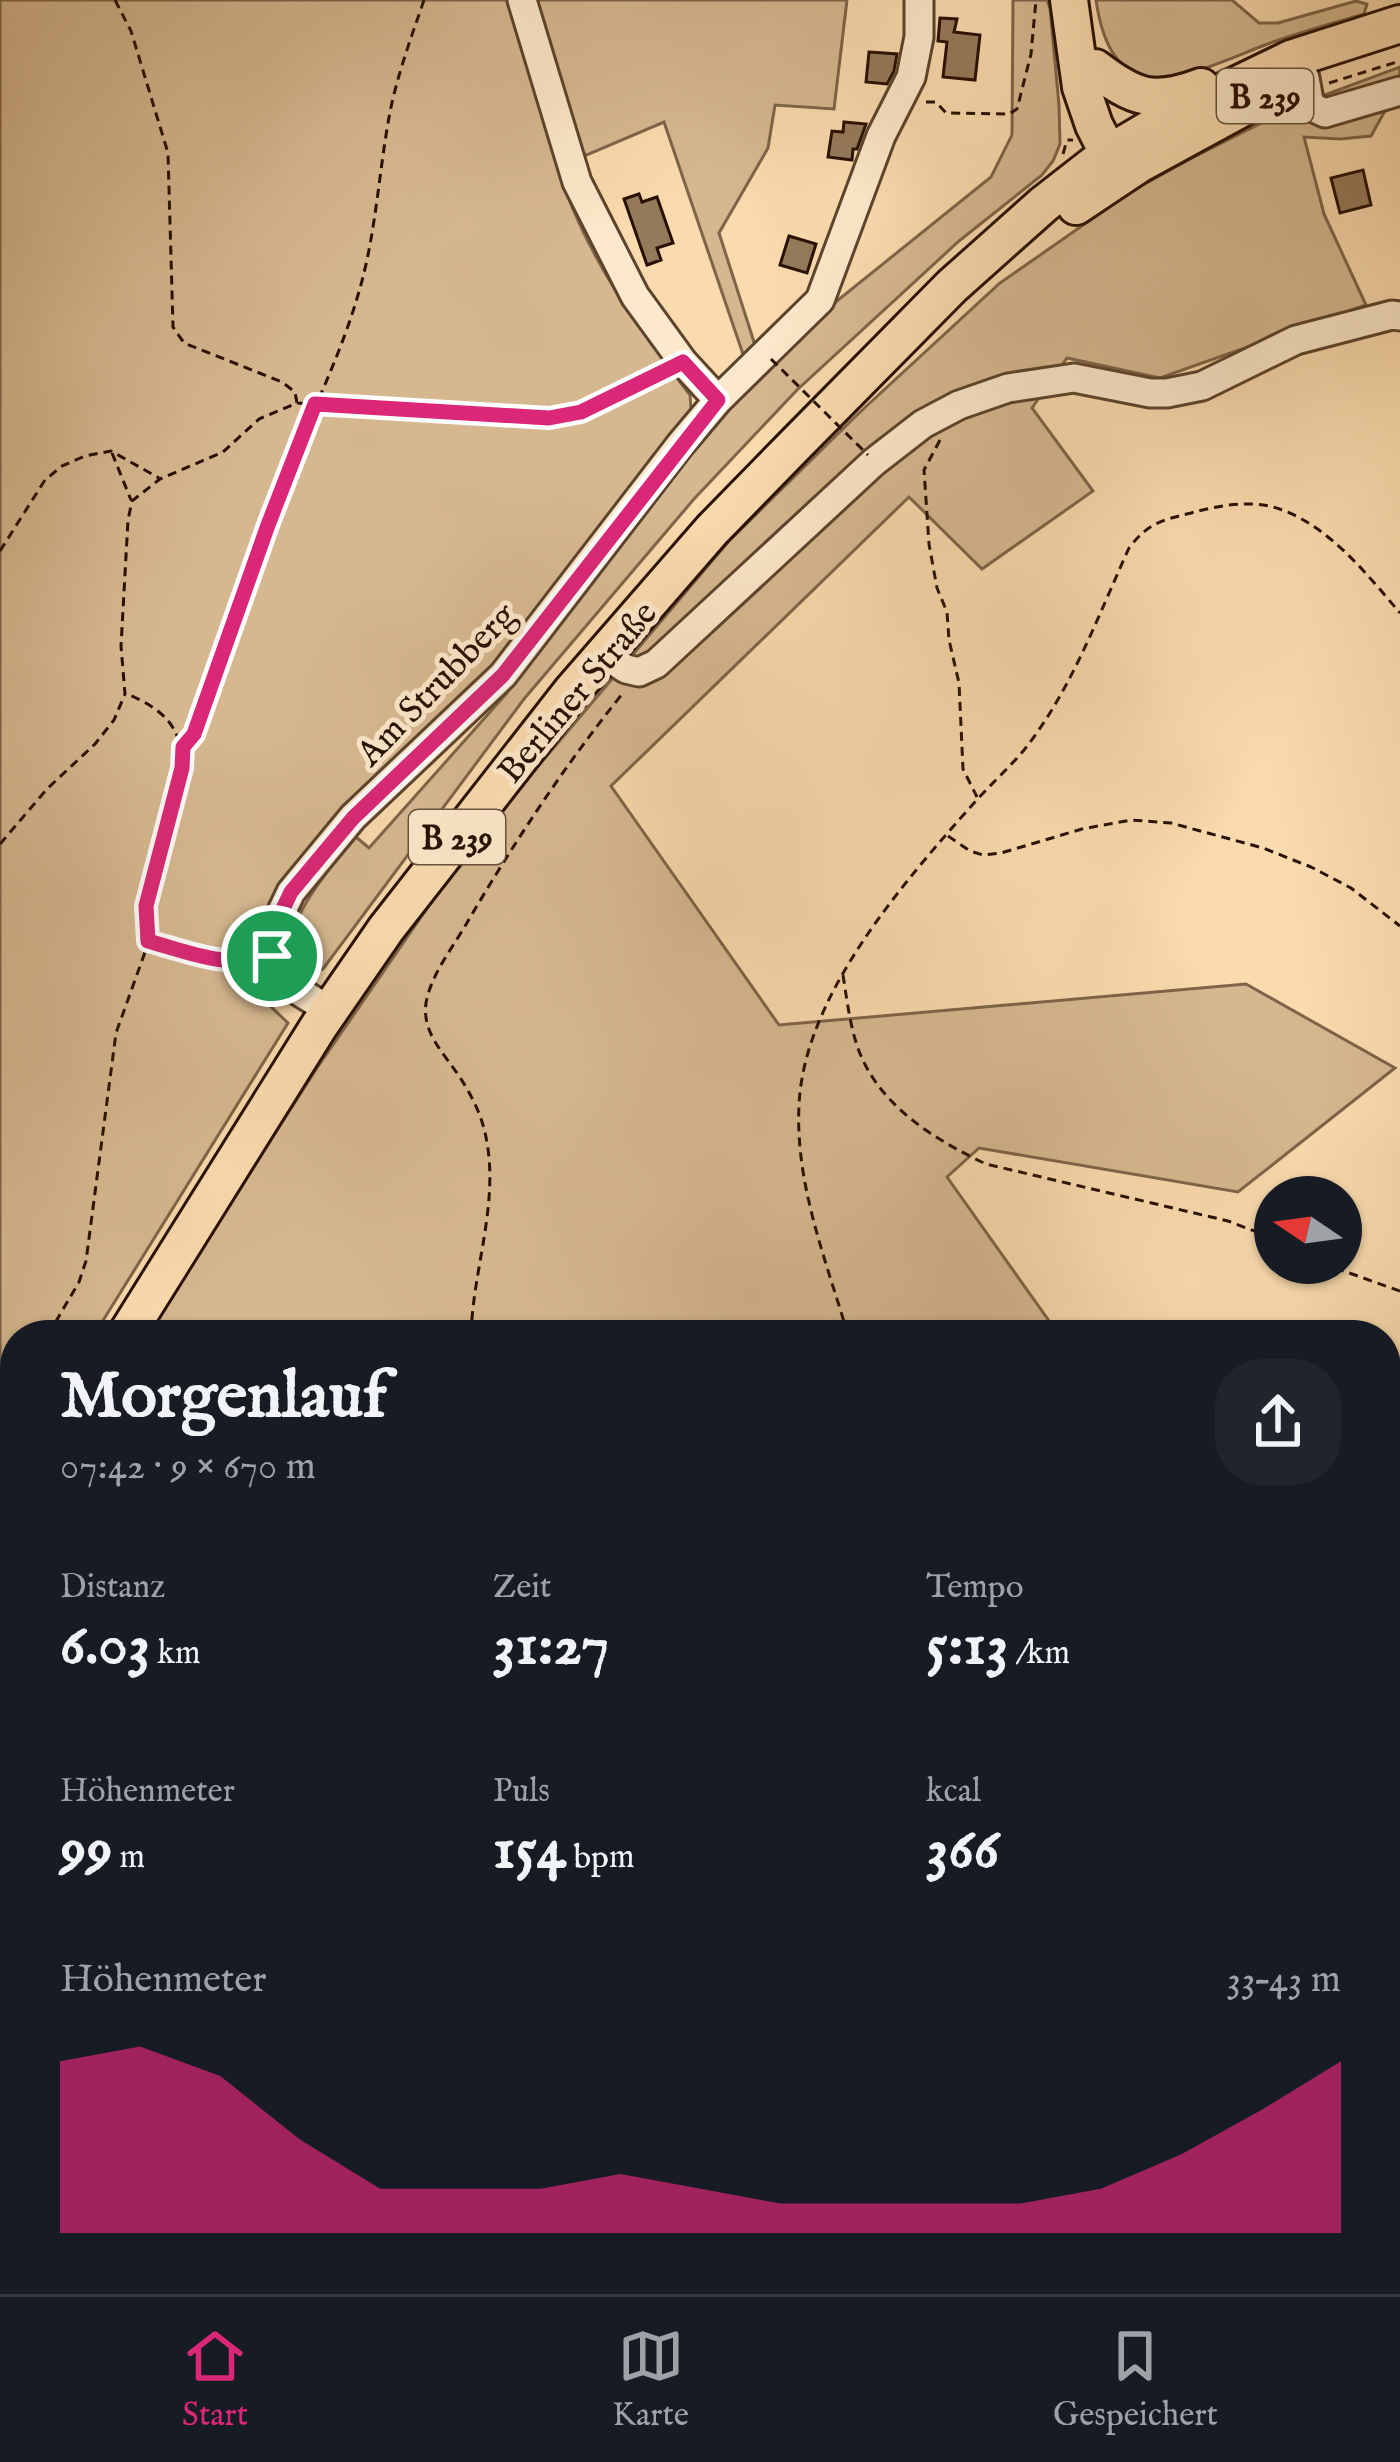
<!DOCTYPE html>
<html lang="de">
<head>
<meta charset="utf-8">
<style>
  :root { --surface:#171b24; --page:#20242c; --text:#f1f3f6; --muted:#9ea1a6; --line:#363941; --accent:#db2777 }
  body { margin:0; font-family:"IM FELL English",serif; background:var(--page); color:var(--text); height:100vh; display:flex; flex-direction:column; font-size:45px; white-space:nowrap }
  * { box-sizing:border-box; margin:0 }
  p { font-size:39px; color:var(--muted) }
  .icon { flex:none; width:66px; height:66px; fill:none; stroke:currentColor; stroke-width:2; stroke-linecap:round; stroke-linejoin:round }
  .map { position:relative; flex:1; overflow:hidden }
  .sheet { position:absolute; left:0px; top:1320px; width:1401px; height:975px; display:flex; flex-direction:column; background:var(--surface); border-radius:48px 48px 0 0; box-shadow:0 3px 9px #0004 }
  .sheet>* { flex:none }
  .needle { width:78px; rotate:283deg }
  .controls { position:absolute; left:1254px; top:1176px; display:grid; gap:24px }
  .controls a { display:grid; place-items:center; width:108px; height:108px; border-radius:50%; background:var(--surface); box-shadow:0 3px 9px #0004; font-size:60px }
  .pin { position:absolute; display:grid; place-items:center; width:102px; height:102px; color:#fff; margin:-51px; border:6px solid #fff; border-radius:50%; box-shadow:0 3px 12px #0007 }
  .round { display:grid; place-items:center; flex:none; width:126px; height:126px; border-radius:48px; background:var(--page) }
  .overview { display:flex; align-items:center; justify-content:space-between; height:204px; padding:0 60px }
  h1 { font-size:66px; font-weight:700; line-height:90px }
  .metrics { display:grid; grid-template-columns:repeat(3,1fr); gap:18px; height:204px; padding:12px 60px }
  .metrics div { display:grid; align-content:center }
  .metrics b { font-size:60px; font-weight:700 }
  .metrics small { font-size:33px; font-weight:400 }
  .metrics p { font-size:33px }
  .chart { height:336px; padding:24px 60px }
  .chart p { display:flex; justify-content:space-between }
  .chart svg { width:100%; height:216px; margin-top:12px; fill:var(--accent); opacity:.7 }
  .menu { display:flex; justify-content:space-around; align-items:center; height:168px; border-top:3px solid var(--line); background:var(--surface); font-size:33px; color:var(--muted) }
  .menu a { display:grid; justify-items:center; gap:6px }
  .menu .active { color:var(--accent) }
  .map>svg:first-child { display:block }
  .green { fill:#d6b890; stroke:#7e6448; stroke-width:3 }
  .lines { fill:none; stroke-linecap:round; stroke-linejoin:round }
  .stream { stroke:#7a6045; stroke-width:6 }
  .building { fill:#957a5a; stroke:#271000; stroke-width:3 }
  .minor-casing { stroke:#5c432c; stroke-width:33 }
  .major-casing { stroke:#271000; stroke-width:42 }
  .path { stroke:#271000; stroke-width:3; stroke-dasharray:9 6; stroke-linecap:butt }
  .minor { stroke:#fce8ca; stroke-width:27 }
  .major { stroke:#fadbae; stroke-width:36 }
  .path-bridge { stroke:#271000; stroke-width:3; stroke-dasharray:9 6; stroke-linecap:butt }
  .route-casing { stroke:#fff; stroke-width:24 }
  .route { stroke:#db2777; stroke-width:15 }
  .labels { text-anchor:middle; stroke-width:10; stroke-linejoin:round; paint-order:stroke }
  .shield { fill:#fce8ca; stroke:#67513d; stroke-width:3 }
  .shield-label { font-size:33px; font-weight:bold; fill:#271000 }
  .street-label { font-size:36px; fill:#271000; stroke:#fce8ca }
</style>
</head>
<body>
<div class="map">
<svg width="1400" height="2294" viewBox="0 0 1400 2294">
  <rect width="100%" height="100%" fill="#fadbae"/>
  <filter id="stains"><feTurbulence type="fractalNoise" baseFrequency=".00167" numOctaves="4"/><feColorMatrix values="0 0 0 0 .2 0 0 0 0 .09 0 0 0 0 .02 0 0 0 .5 -.17"/></filter>
  <radialGradient id="worn" r=".72"><stop offset=".6" stop-color="#630" stop-opacity="0"/><stop offset="1" stop-color="#630" stop-opacity=".3"/></radialGradient>
  <path class="green" d="M0,0H847L834,109L775,105L768,148L719,233L755,345L744,357L664,122L558,167C583,252 637,326 690,395L691,409L685,423L767,364L822,313L991,177L1012,135L1013,0H1047L1050,8L1059,105L1060,144L1053,161L1042,175L959,241L797,390L694,499L524,699L323,969L312,972C256,947 333,865 356,837L369,848L507,693L492,672L406,747L344,810L298,864L270,905L257,931L254,971L262,998L288,1023L94,1335H15V1451L0,1470Z
    M1096,0H1232L1259,23H1278L1356,1L1367,4L1364,14C1331,24 1297,33 1265,45C1189,74 1113,118 1096,0Z
    M1400,67V84L1371,136L1340,139L1304,137L1324,214L1366,305L1160,378L1067,358L1032,408L1093,491L982,569L909,497L611,786L779,1025L1246,984L1395,1068L1238,1192L979,1148L947,1177L1059,1335H145L317,1068L468,849L729,541L859,413L1000,283L1132,191L1192,158L1295,106Z
    M15,1529V1746L0,1751V1546Z
    M1386,1875H1400V1998L1390,2043L1386,2049Z
    M457,2280H1374L1382,2294H452Z"/>
  <g class="lines">
    <path class="stream" d="M0,1783L15,1780"/>
  </g>
  <path class="building" d="M940,18L957,19L954,32L980,35L975,80L943,77L947,42L938,41Z
    M869,52L897,54L894,71L887,84L866,82Z
    M844,122L866,124L857,149H853L852,160L828,157L832,131L843,132Z
    M1363,170L1371,205L1340,213L1331,178Z
    M639,194L642,202L657,197L673,243L657,248L661,260L647,265L624,199Z
    M789,236L816,244L807,273L780,265Z"/>
  <g class="lines">
    <g class="minor-casing">
      <path id="minor" d="M522,0L577,182L635,296L683,362L718,400
        M1305,78L1310,106L1325,113L1400,91
        M603,654L626,669L639,672L656,664L874,462L923,424L959,405L1008,388L1074,378L1150,393H1167L1202,386L1296,340L1392,315L1400,316
        M329,1010L300,992L276,970L270,936L291,892L353,817L503,675L680,445L718,400L820,300L881,136L911,77L919,37V0"/>
    </g>
    <g class="major-casing">
      <path id="major" d="M1069,0L1081,87L1094,125L1119,174
        M1095,68C1134,98 1153,105 1201,87
        M1076,206L1139,164L1251,103
        M126,1335L319,1026L386,929L572,691L712,530L797,443L952,286L1044,204L1108,154L1167,119L1291,59L1400,24
        M0,1513L15,1496"/>
    </g>
    <path class="path" d="M115,0L131,31L168,153L173,327L184,343L282,382L295,392L297,403
      M1329,83L1400,61
      M926,102H936L946,113L1009,114L1017,109L1031,54L1036,0
      M1063,154L1067,140H1073
      M940,440L924,470L929,544L937,588L947,612L949,640L959,683L963,769L977,797
      M112,453L131,500
      M0,551L45,480L62,466L85,456L111,451L159,478
      M183,747L194,734C226,644 256,555 291,466C313,409 341,354 358,295C375,239 378,181 388,123C395,81 410,41 424,0
      M948,836L970,851L983,855L1001,853L1082,829L1131,820L1171,823L1263,848L1311,867L1351,888L1400,926
      M0,844L47,789L95,744L114,720L125,694L121,646L128,520L132,501L160,479L223,452L259,419L297,403L549,418L581,412L660,374
      M150,941L222,962H252
      M843,975C847,1000 850,1027 859,1051C880,1106 935,1140 986,1164L1228,1221L1275,1239
      M1321,1263L1400,1291
      M48,1335L79,1282L86,1261L116,1033L149,941L146,906L182,768C183,727 163,709 127,694
      M471,1335C473,1265 503,1195 483,1125C478,1108 469,1091 459,1076C443,1052 422,1033 426,1003C431,974 454,946 468,921C515,841 565,765 623,693
      M848,1335C826,1260 795,1184 799,1105C804,995 904,882 974,803C990,785 1009,768 1024,750C1071,691 1098,616 1129,548C1148,523 1162,520 1191,513C1216,506 1248,500 1273,507C1326,522 1366,573 1400,613
      M0,1406L15,1384
      M1386,1441L1400,1440
      M5,1470L15,1456
      M1386,1953L1400,1957
      M0,2007H15
      M1386,2075L1400,2061
      M0,2264L15,2268
      M1386,2272L1398,2294
      M61,2280L116,2294
      M991,2280L1004,2294"/>
    <use href="#minor" class="minor"/>
    <use href="#major" class="major"/>
    <path class="path-bridge" d="M771,359L868,455"/>
  </g>
  <g class="lines">
    <g class="route-casing">
      <path id="route" d="M683,362L718,400L503,675L353,818L291,892L270,936L272,956C228,969 191,953 148,941L146,906L182,768L183,747L194,734L268,525L315,404L549,418L581,412Z"/>
    </g>
    <use href="#route" class="route"/>
  </g>
  <g class="labels">
    <g class="shield">
      <rect x="1217" y="69" width="96" height="54" rx="9"/>
      <rect x="409" y="810" width="96" height="54" rx="9"/>
    </g>
    <g class="shield-label">
      <text x="1265" y="108">B 239</text>
      <text x="457" y="849">B 239</text>
    </g>
    <g class="street-label">
      <text transform="translate(435 683) rotate(-46)" y="13">Am Strubberg</text>
      <text transform="translate(576 691) rotate(-50)" y="13">Berliner Straße</text>
    </g>
  </g>
  <rect width="100%" height="100%" filter="url(#stains)"/>
  <rect width="100%" height="100%" fill="url(#worn)"/>
</svg>
<div class="controls">
<a><svg class="needle" viewBox="-14 -14 28 28"><path d="M0-13l5 13h-10z" fill="#e53935"/><path d="M0 13l5-13h-10z" fill="#9ea1a6"/></svg></a>
</div>
<div class="pin" style="left:272px;top:956px;background:#1e9e55"><svg class="icon" aria-label="arrive" viewBox="0 0 24 24"><path d="M6 21V4h12l-3 4 3 4H6"/></svg></div>
<section class="sheet">
<div class="overview"><div><h1>Morgenlauf</h1><p>07:42 · 9 × 670 m</p></div><a class="round"><svg class="icon" aria-label="share" viewBox="0 0 24 24"><path d="M12 15V3M7 8l5-5 5 5M5 13v7h14v-7"/></svg></a></div>
<div class="metrics">
<div><p>Distanz</p><b>6.03<small> km</small></b></div>
<div><p>Zeit</p><b>31:27</b></div>
<div><p>Tempo</p><b>5:13<small> /km</small></b></div>
</div>
<div class="metrics">
<div><p>Höhenmeter</p><b>99<small> m</small></b></div>
<div><p>Puls</p><b>154<small> bpm</small></b></div>
<div><p>kcal</p><b>366</b></div>
</div>
<div class="chart"><p><span>Höhenmeter</span>33–43 m</p>
<svg viewBox="0 0 160 44" preserveAspectRatio="none"><path d="M0 44V9L10 6L20 12L30 25L40 35L50 35L60 35L70 32L80 35L90 38L100 38L110 38L120 38L130 35L140 28L150 19L160 9V44z"/></svg>
</div>
</section>
</div>
<nav class="menu">
<a class="active"><svg class="icon" aria-label="home" viewBox="0 0 24 24"><path d="M3 11l9-7 9 7M6 9v11h12V9"/></svg>Start</a>
<a><svg class="icon" aria-label="map" viewBox="0 0 24 24"><path d="M3 6l6-2 6 2 6-2v14l-6 2-6-2-6 2zM9 4v14M15 6v14"/></svg>Karte</a>
<a><svg class="icon" aria-label="saved" viewBox="0 0 24 24"><path d="M7 4h10v16l-5-4-5 4z"/></svg>Gespeichert</a>
</nav>
</body>
</html>
